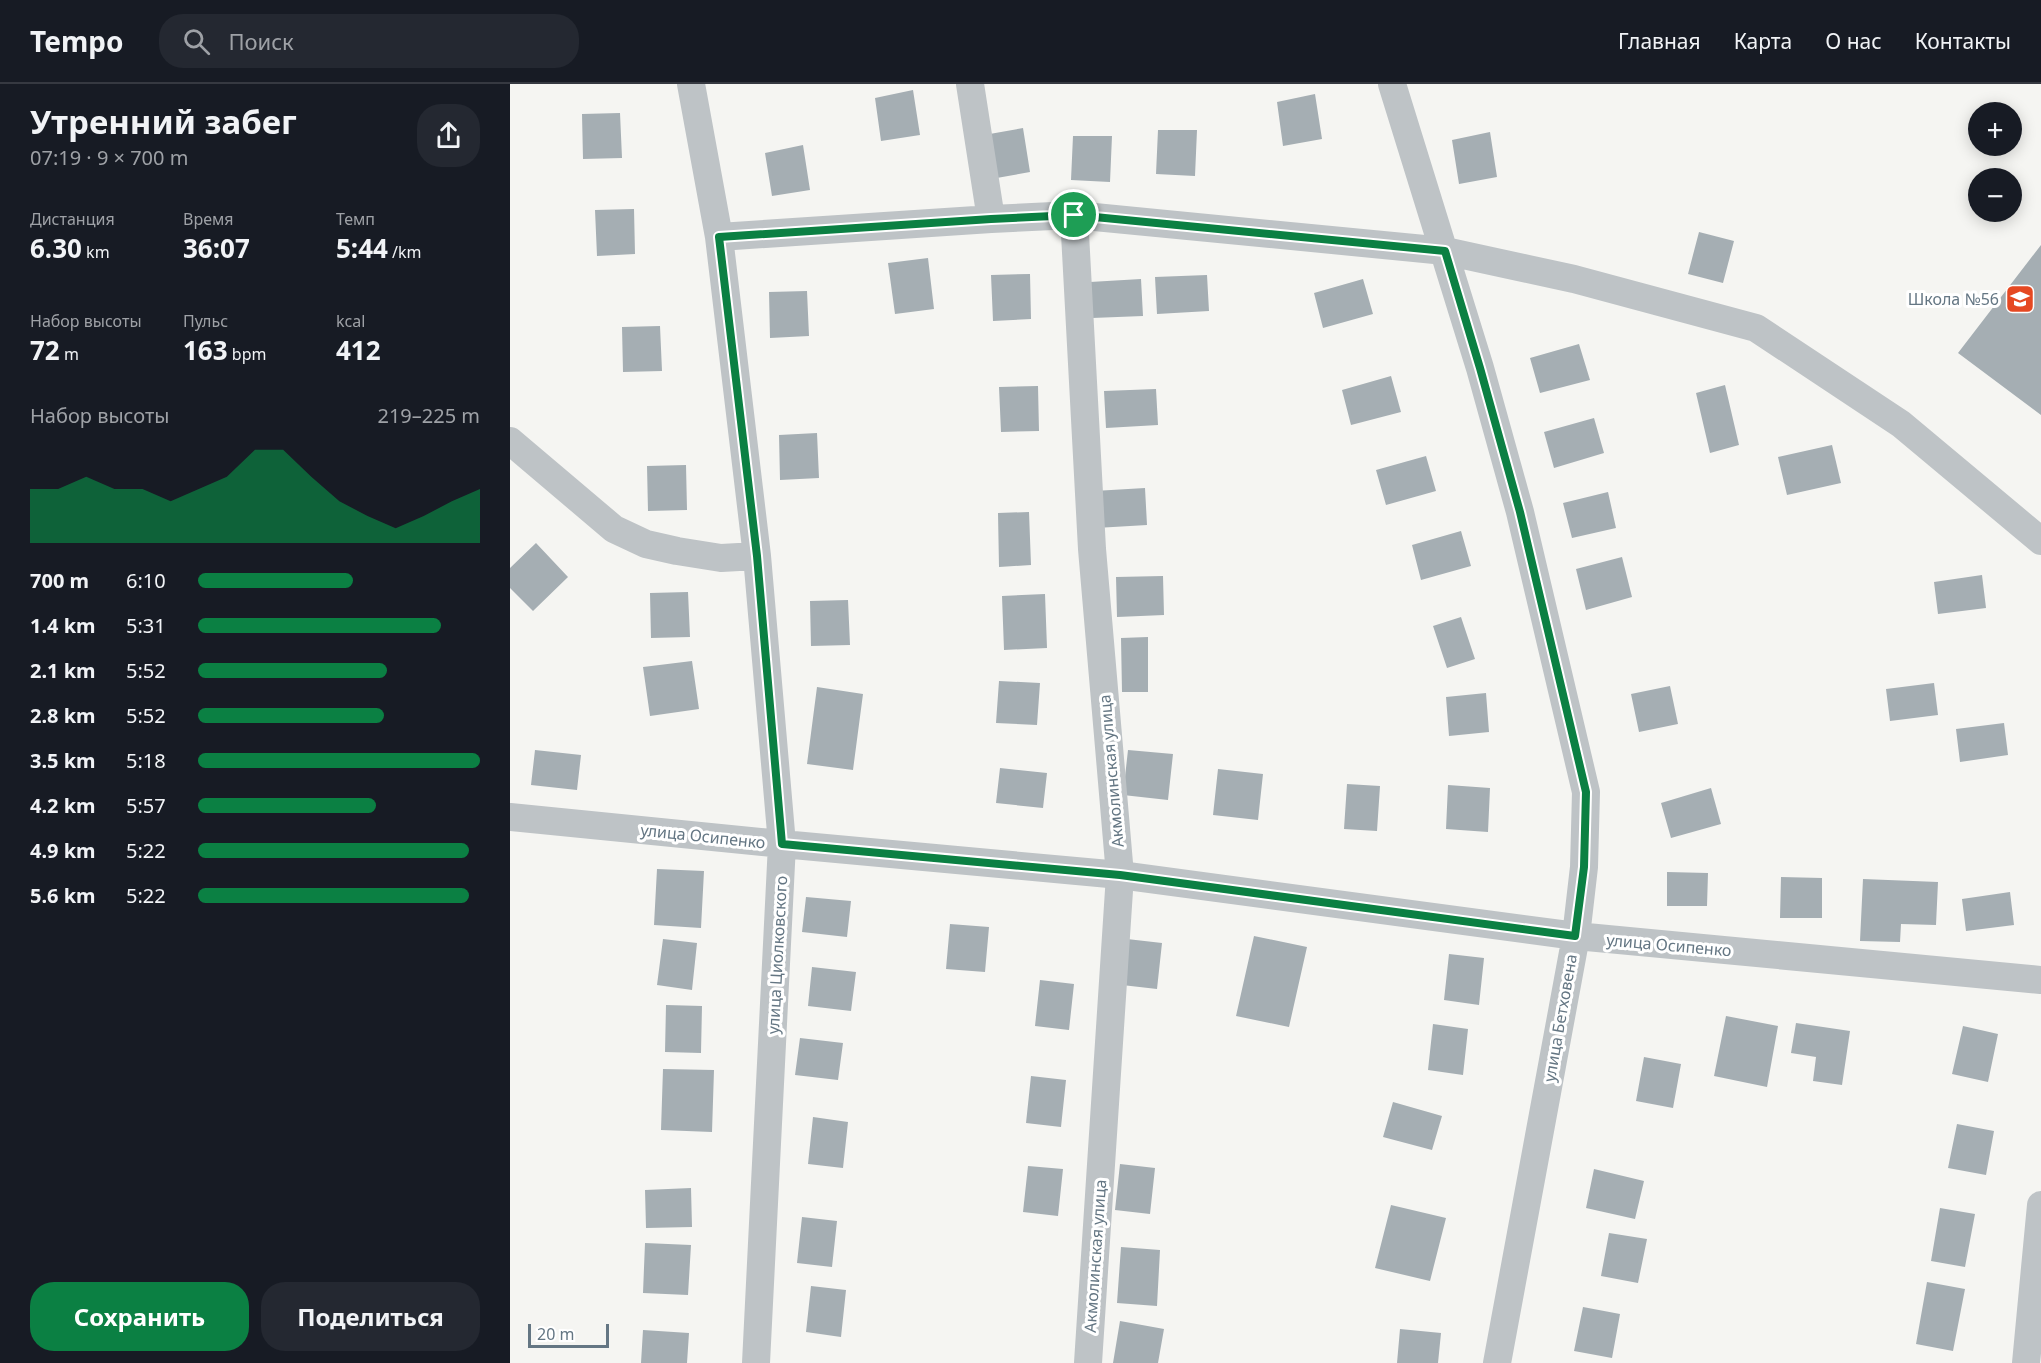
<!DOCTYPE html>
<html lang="ru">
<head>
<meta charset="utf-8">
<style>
  :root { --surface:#171b24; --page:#242831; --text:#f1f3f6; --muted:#9ea1a6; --line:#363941; --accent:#0b8043 }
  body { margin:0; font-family:"Noto Sans",sans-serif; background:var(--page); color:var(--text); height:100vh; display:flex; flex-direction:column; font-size:22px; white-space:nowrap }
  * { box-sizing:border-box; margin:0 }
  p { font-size:20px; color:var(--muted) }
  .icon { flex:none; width:33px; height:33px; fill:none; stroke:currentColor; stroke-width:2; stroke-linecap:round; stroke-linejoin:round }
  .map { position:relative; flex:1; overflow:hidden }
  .drawer { display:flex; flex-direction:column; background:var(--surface); width:510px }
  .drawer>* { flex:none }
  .controls { position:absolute; left:1458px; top:18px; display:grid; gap:12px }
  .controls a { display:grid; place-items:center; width:54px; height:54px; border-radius:50%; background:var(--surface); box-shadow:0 3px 15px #0003; font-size:30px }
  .scale { position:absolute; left:18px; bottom:15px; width:81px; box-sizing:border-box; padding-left:6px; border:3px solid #647683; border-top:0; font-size:16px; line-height:21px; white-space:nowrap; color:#647683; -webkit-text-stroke:4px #fff; paint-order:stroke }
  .pin { position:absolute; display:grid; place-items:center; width:51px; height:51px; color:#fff; margin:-26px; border:3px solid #fff; border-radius:50%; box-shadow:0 2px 6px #0007 }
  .round { display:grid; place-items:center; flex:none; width:63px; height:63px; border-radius:24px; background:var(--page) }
  .headline { display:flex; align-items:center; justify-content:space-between; height:102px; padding:0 30px }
  h1 { font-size:33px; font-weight:700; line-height:45px }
  .metrics { display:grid; grid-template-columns:repeat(3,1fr); gap:9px; height:102px; padding:6px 30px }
  .metrics div { display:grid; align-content:center }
  .metrics b { font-size:26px; font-weight:700 }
  .metrics small { font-size:16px; font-weight:400 }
  .metrics p { font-size:16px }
  .chart { height:168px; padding:12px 30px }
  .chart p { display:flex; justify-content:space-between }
  .chart svg { width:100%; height:108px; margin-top:6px; fill:var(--accent); opacity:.7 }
  .cta { display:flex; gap:12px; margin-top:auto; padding:12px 30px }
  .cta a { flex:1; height:69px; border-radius:24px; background:var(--accent); color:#fff; font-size:24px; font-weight:700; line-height:69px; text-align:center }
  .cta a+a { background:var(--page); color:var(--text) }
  ul { padding:0 30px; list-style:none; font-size:20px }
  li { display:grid; grid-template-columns:96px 72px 1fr; align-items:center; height:45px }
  li i { height:15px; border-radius:8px; background:var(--accent) }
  header { display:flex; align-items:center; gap:36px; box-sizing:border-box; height:84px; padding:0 30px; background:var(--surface); border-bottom:2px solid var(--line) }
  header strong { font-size:28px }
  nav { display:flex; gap:33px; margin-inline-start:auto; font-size:21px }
  .search { width:420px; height:54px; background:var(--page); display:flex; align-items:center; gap:15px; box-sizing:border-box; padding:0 21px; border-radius:24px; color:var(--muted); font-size:22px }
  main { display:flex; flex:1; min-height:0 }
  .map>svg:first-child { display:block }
  .building { fill:#a5aeb3 }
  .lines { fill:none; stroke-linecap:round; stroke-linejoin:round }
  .street { stroke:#bec3c6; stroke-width:28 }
  .route-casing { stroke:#fff; stroke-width:12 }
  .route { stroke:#0b8043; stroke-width:8 }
  .labels { text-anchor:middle; stroke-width:6; stroke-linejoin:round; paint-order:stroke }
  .poi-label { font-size:16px; fill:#647683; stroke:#fff; text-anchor:end }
  .street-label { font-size:16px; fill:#647683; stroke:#fff }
</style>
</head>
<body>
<header>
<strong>Tempo</strong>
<div class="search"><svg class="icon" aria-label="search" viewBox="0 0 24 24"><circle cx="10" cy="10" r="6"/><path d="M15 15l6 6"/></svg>Поиск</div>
<nav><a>Главная</a><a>Карта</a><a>О нас</a><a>Контакты</a></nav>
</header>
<main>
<section class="drawer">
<div class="headline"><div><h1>Утренний забег</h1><p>07:19 · 9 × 700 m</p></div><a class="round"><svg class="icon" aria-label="share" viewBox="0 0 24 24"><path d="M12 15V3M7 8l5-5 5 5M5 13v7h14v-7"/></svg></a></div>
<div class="metrics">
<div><p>Дистанция</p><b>6.30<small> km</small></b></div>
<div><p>Время</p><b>36:07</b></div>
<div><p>Темп</p><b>5:44<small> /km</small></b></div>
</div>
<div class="metrics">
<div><p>Набор высоты</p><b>72<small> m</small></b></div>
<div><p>Пульс</p><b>163<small> bpm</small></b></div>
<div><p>kcal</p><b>412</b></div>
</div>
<div class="chart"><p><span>Набор высоты</span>219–225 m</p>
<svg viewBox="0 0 160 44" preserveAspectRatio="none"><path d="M0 44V22L10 22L20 17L30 22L40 22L50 27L60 22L70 17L80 6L90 6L100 17L110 27L120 33L130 38L140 33L150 27L160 22V44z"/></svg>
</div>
<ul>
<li><b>700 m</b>6:10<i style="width:55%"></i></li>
<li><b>1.4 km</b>5:31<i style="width:86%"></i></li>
<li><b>2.1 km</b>5:52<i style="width:67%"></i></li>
<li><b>2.8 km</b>5:52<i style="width:66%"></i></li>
<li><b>3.5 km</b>5:18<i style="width:100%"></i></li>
<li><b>4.2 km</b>5:57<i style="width:63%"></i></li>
<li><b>4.9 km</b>5:22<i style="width:96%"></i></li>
<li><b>5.6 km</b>5:22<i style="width:96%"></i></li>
</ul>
<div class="cta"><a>Сохранить</a><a>Поделиться</a></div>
</section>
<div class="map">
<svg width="1531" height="1279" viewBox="0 0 1531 1279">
  <rect width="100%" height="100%" fill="#f5f5f2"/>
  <path class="building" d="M403,6L410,51L371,57L365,14Z
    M805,10L812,55L773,62L767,18Z
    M110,29L112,74L73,75L72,30Z
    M513,44L520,88L481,95L474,51Z
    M648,46H687L685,92L646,90Z
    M980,48L987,93L949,100L942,56Z
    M563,52H602L600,98L561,96Z
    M293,61L300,106L262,112L255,69Z
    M124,125L125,170L87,172L85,126Z
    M1189,148L1224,157L1213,199L1178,190Z
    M1531,161V331L1448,269Z
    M418,174L424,225L385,230L378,179Z
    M520,190L521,235L483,237L481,191Z
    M697,191L699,227L647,230L645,193Z
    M631,195L633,232L582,234L580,198Z
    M853,195L863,230L813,244L804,209Z
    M297,207L299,252L260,254L259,208Z
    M150,242L152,287L113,288L112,243Z
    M1069,260L1080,296L1030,309L1020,274Z
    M881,292L891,328L841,341L832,306Z
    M1215,301L1229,361L1200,369L1186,309Z
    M528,302L529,347L491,348L489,303Z
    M646,305L648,341L596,344L594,307Z
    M1084,334L1094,369L1044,384L1034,348Z
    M307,349L309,394L270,396L269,351Z
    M1322,361L1331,399L1277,411L1268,373Z
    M916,372L926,407L876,421L866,386Z
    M176,381L177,426L138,427L137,382Z
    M635,404L637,441L586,444L584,407Z
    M1098,408L1106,444L1062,454L1053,419Z
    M519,428L521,481L489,483L488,429Z
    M951,447L961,482L911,496L902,461Z
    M26,459L58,493L23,527L0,504V484Z
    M1112,473L1122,513L1076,526L1066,485Z
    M1472,491L1476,524L1428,530L1424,498Z
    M653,492L654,531L607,533L606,493Z
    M178,508L180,553L141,554L140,509Z
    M535,510L537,564L494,566L492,512Z
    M338,516L340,561L301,562L300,517Z
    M951,533L965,575L937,584L923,542Z
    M638,553V608H612L611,554Z
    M182,577L189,625L140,632L133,583Z
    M489,597L530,599L527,641L486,639Z
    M1424,599L1428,631L1380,637L1376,605Z
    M1160,602L1168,640L1129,648L1121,610Z
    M307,603L353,610L343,686L297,680Z
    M976,609L979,648L939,652L936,613Z
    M1494,639L1498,671L1450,678L1446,645Z
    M25,666L71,671L67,706L21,701Z
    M618,666L663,670L658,716L613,711Z
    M490,684L537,689L533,724L486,719Z
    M708,685L753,690L748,736L703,731Z
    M837,700L870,702L867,747L834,745Z
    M938,701L980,704L978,748L936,745Z
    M1201,704L1211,740L1161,754L1151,719Z
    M147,785L194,787L191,844L144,841Z
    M1157,788L1198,789L1197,822H1157Z
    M1271,793L1312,794V834H1270Z
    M1353,795L1428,798L1426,841L1391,840L1390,858L1350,857Z
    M1500,808L1504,841L1456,847L1452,815Z
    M296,813L341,817L337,853L292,848Z
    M440,840L479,843L475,888L436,885Z
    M744,852L797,863L779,943L726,932Z
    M153,855L187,859L182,906L147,901Z
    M617,855L652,859L647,905L612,901Z
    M939,870L974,874L969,921L934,916Z
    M302,883L346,888L341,927L298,922Z
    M530,896L564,900L559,946L525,942Z
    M156,921L192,922L191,969L155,968Z
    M1216,932L1268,942L1257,1003L1204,992Z
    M1286,939L1340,947L1332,1001L1303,997L1306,973L1281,969Z
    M923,940L958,945L953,991L918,986Z
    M1453,942L1488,950L1478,998L1442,990Z
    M290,954L333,959L328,996L285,991Z
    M1134,973L1171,980L1163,1024L1126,1017Z
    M153,985L204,986L202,1048L151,1046Z
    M521,992L556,996L551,1043L516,1039Z
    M883,1018L932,1032L922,1066L873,1053Z
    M303,1033L338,1038L333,1084L298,1080Z
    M1447,1040L1484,1047L1476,1091L1438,1084Z
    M610,1080L645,1084L640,1130L605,1126Z
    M518,1082L553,1085L548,1132L513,1128Z
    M1084,1085L1134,1097L1125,1135L1076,1124Z
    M181,1104L182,1143L136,1144L135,1106Z
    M881,1121L936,1134L920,1197L865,1184Z
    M1430,1124L1465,1130L1455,1183L1421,1177Z
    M292,1133L327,1137L322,1183L287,1179Z
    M1099,1149L1137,1155L1128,1199L1091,1192Z
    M135,1159L181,1161L178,1211L133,1209Z
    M611,1163L650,1166L647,1222L607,1219Z
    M1417,1198L1455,1205L1443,1267L1406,1260Z
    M301,1202L336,1206L331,1253L296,1248Z
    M1073,1223L1110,1230L1102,1274L1064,1267Z
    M610,1237L654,1245L648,1279H603Z
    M890,1245L931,1249L928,1279H887Z
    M133,1246L179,1249L177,1279H131Z"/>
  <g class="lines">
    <path class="street" d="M181,0L209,153L247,472L272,760L246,1279
      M460,0L481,135
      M882,0L970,284L1010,428L1076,708L1074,783L1066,852L987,1279
      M564,131L582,465L610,791L578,1279
      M209,153L481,135L564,131L935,167L1064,195L1246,244L1391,340L1531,457
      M0,357L104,445L136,460L167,467L211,474L247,472
      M0,733L272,760L610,791L1066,852L1531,896
      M1516,1279L1531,1121"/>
  </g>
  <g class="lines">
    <g class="route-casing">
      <path id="route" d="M564,131L935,167L970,284L1010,428L1076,708L1074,783L1065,852L610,791L272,760L247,472L209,153L481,135Z"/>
    </g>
    <use href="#route" class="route"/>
  </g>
  <defs>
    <g id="school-square" transform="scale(1.5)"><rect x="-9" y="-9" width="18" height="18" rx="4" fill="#e54822" stroke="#fff"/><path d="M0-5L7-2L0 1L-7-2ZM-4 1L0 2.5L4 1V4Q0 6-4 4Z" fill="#fff"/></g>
  </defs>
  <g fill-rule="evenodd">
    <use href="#school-square" x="1510" y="215"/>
  </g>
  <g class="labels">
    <g class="poi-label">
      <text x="1489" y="221">Школа №56</text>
    </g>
    <g class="street-label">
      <text transform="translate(601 687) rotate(-95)" y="6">Акмолинская улица</text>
      <text transform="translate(193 752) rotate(6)" y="6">улица Осипенко</text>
      <text transform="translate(1159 861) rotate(5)" y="6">улица Осипенко</text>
      <text transform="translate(267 871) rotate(-87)" y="6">улица Циолковского</text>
      <text transform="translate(1050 934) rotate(-80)" y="6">улица Бетховена</text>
      <text transform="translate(585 1172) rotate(-86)" y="6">Акмолинская улица</text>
    </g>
  </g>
</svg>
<div class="controls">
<a>+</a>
<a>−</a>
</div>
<div class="scale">20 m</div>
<div class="pin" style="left:564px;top:131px;background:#1e9e55"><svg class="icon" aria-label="arrive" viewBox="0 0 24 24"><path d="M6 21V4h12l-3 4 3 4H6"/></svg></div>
</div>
</main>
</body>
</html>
